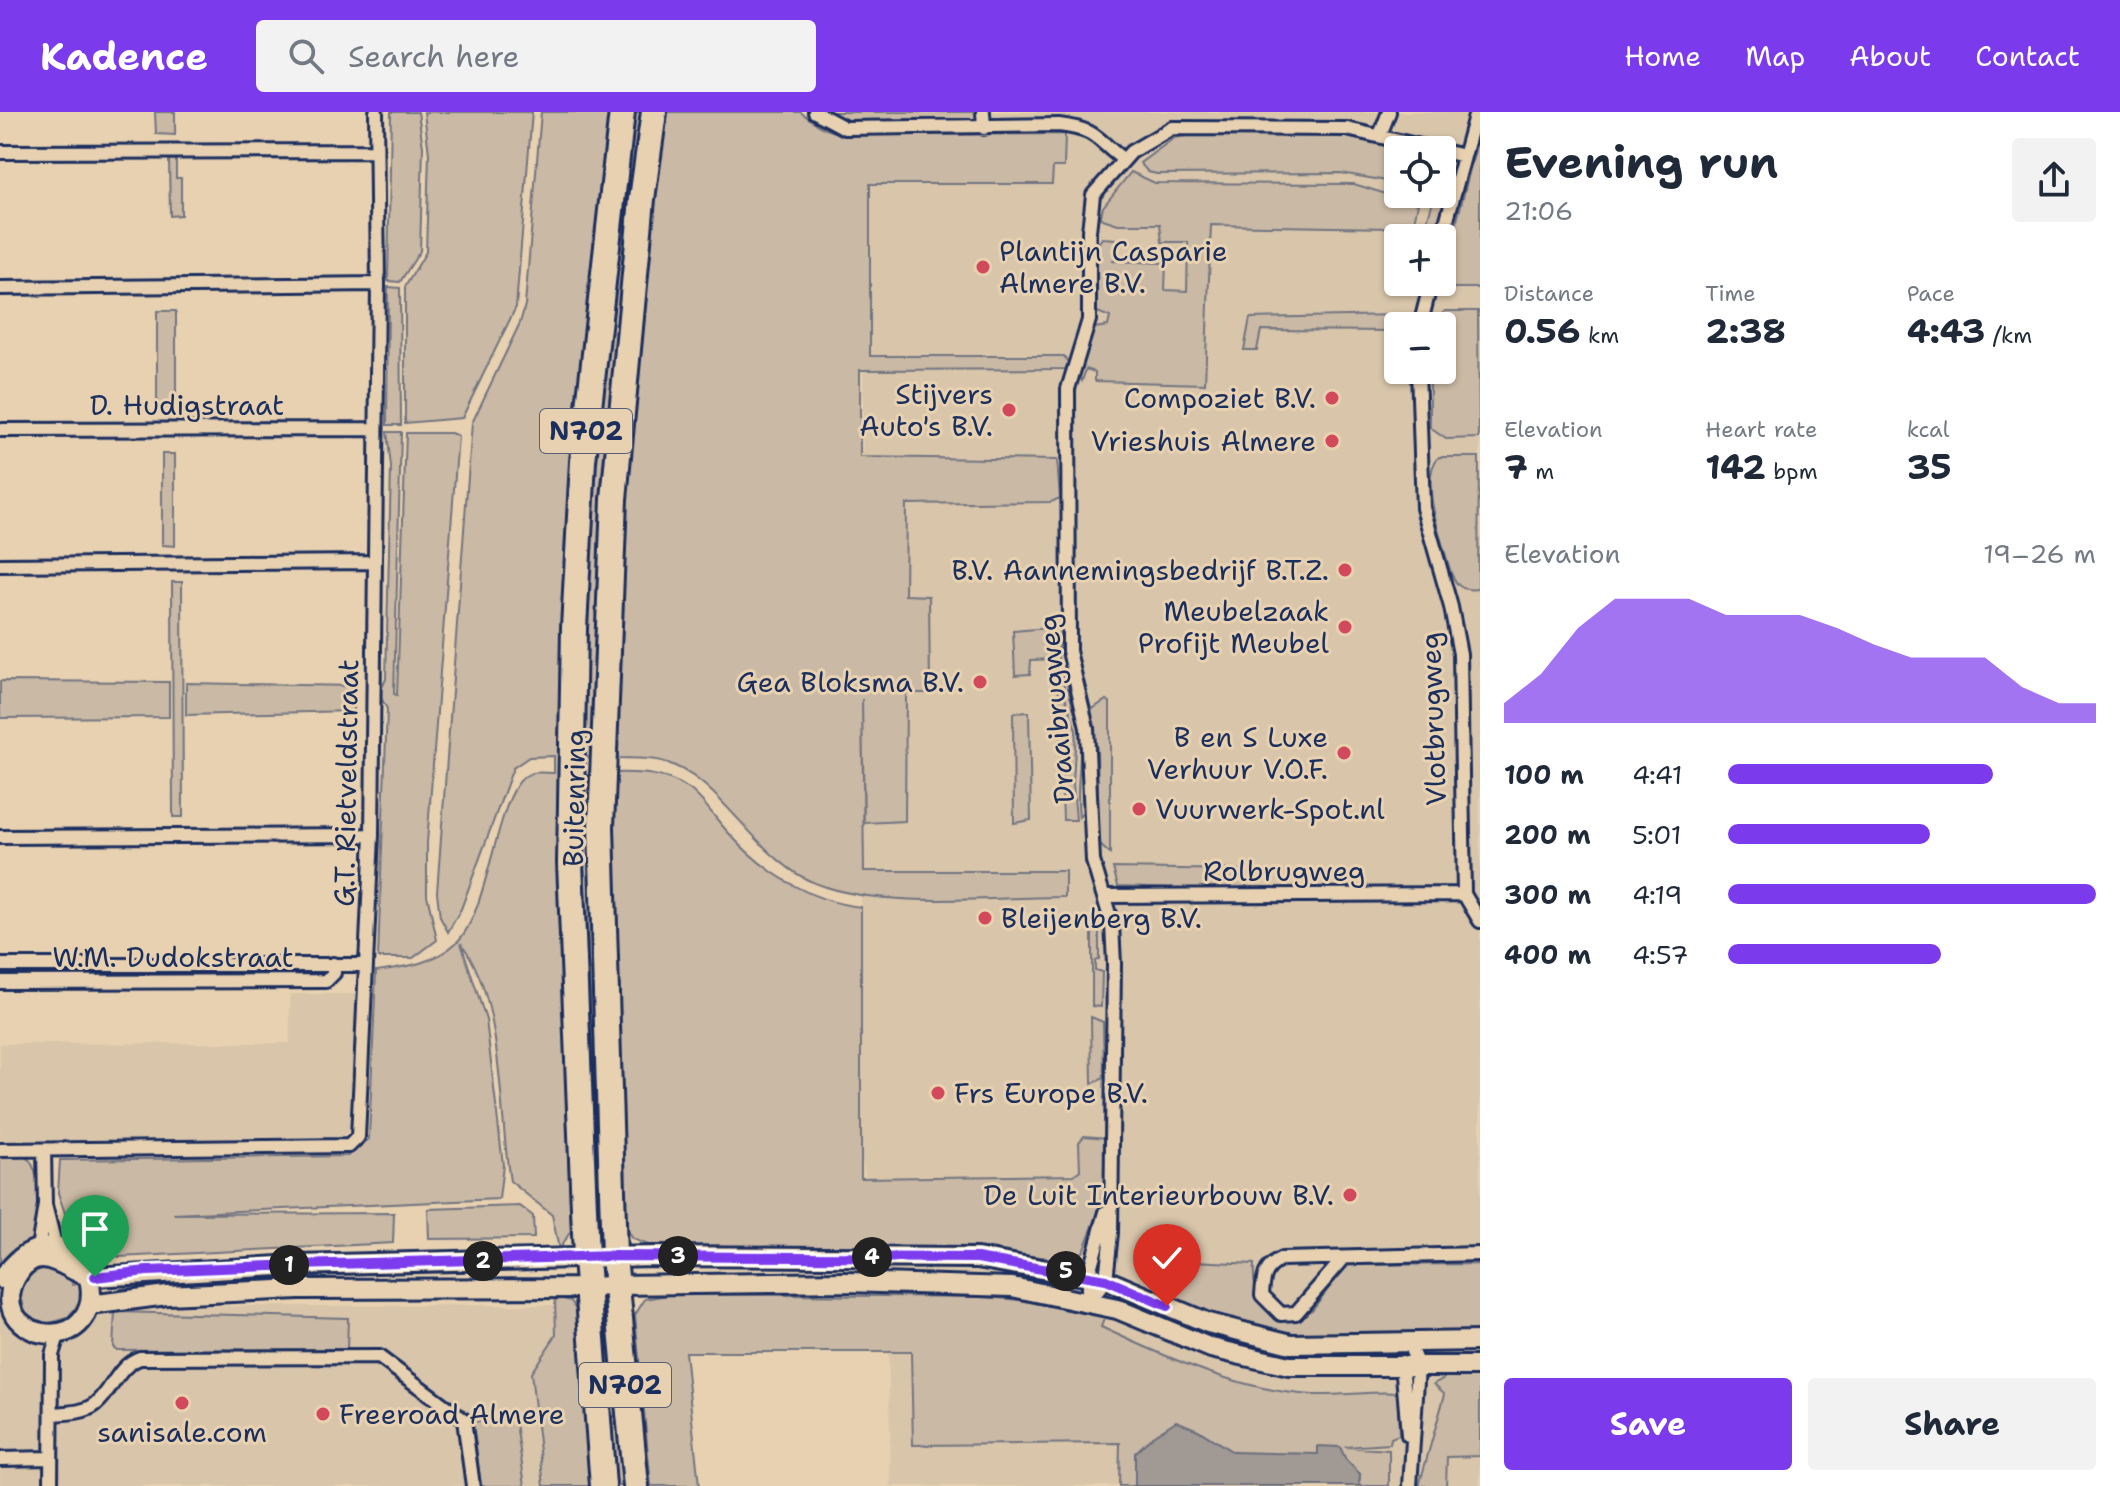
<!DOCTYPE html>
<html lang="en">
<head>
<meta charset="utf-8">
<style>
  :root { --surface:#fff; --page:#f2f2f3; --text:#1f2937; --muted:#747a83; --accent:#7c3aed }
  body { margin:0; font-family:"Shantell Sans",sans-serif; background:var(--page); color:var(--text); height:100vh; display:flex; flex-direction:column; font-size:30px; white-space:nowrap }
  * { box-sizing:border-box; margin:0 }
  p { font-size:26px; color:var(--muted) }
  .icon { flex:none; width:44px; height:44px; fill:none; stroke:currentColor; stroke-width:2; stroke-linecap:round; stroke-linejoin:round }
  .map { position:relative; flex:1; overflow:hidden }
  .side { display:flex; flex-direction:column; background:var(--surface); width:640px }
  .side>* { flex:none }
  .fabs { position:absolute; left:1384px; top:24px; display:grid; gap:16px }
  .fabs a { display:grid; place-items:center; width:72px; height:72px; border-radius:8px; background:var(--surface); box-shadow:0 2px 6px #0004; font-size:40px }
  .pin { position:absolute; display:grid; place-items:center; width:68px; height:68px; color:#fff; margin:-82px -34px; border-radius:50% 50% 50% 0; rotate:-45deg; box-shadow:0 0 8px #0007 }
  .pin .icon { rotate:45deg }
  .km { position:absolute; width:40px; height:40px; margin:-20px; border-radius:50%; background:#222; color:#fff; font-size:22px; line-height:40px; text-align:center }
  .round { display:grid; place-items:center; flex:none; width:84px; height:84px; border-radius:8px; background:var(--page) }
  .overview { display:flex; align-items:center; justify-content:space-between; height:136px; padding:0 24px }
  h1 { font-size:44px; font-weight:700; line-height:60px }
  .stats { display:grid; grid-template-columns:repeat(3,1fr); gap:12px; height:136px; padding:8px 24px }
  .stats div { display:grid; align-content:center }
  .stats b { font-size:34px; font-weight:700 }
  .stats small { font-size:22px; font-weight:400 }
  .stats p { font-size:22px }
  .chart { height:224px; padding:16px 24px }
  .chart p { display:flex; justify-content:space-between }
  .chart svg { width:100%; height:144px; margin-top:8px; fill:var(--accent); opacity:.7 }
  .action { display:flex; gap:16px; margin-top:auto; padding:16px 24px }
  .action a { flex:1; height:92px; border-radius:8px; background:var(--accent); color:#fff; font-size:32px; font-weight:700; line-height:92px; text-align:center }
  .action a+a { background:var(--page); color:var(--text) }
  ul { padding:0 24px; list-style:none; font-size:26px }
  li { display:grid; grid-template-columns:128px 96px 1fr; align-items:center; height:60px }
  li i { height:20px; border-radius:10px; background:var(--accent) }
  header { display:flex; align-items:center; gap:48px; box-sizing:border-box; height:112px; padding:0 40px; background:var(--accent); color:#fff }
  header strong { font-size:38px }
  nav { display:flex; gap:44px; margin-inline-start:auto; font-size:28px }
  .search { width:560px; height:72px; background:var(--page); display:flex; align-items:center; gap:20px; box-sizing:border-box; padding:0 28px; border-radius:8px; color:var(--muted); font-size:30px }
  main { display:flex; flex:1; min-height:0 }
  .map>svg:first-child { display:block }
  .built { fill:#d8c5aa; fill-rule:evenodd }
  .green { fill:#cab9a4; stroke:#727481; stroke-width:2 }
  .water { fill:#a19994; stroke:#6b6f7e; stroke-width:2 }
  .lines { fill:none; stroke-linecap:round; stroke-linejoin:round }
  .street-casing { stroke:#1b2f5e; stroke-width:18 }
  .secondary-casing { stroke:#1b2f5e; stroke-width:24 }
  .highway-casing { stroke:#1b2f5e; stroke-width:30 }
  .street { stroke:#e7d1b0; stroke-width:12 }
  .secondary { stroke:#e7d1b0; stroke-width:18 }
  .highway { stroke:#e7d1b0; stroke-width:24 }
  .route-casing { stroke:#fff; stroke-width:16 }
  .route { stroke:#7c3aed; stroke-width:10 }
  .poi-dot { fill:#d1495b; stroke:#e7d1b0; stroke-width:3 }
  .labels { text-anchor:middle; stroke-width:6; stroke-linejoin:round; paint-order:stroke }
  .shield { fill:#e7d1b0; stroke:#586077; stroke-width:2 }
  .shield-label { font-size:26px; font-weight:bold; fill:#1b2f5e }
  .poi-label { font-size:28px; fill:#1b2f5e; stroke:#e7d1b0; text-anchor:end }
  .street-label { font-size:28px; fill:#1b2f5e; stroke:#e7d1b0 }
</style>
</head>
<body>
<header>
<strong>Kadence</strong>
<div class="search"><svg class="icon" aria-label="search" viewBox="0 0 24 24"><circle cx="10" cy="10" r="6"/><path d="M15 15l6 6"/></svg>Search here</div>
<nav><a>Home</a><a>Map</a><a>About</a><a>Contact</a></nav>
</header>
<main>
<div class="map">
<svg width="1480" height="1374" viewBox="0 0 1480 1374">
  <rect width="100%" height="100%" fill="#e7d1b0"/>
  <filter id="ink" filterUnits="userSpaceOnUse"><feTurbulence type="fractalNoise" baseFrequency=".0125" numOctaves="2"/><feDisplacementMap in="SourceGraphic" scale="16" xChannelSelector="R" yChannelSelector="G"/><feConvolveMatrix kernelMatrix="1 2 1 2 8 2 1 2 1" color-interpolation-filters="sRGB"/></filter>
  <g filter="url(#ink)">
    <path class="built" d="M867,0H1480V1374H891L887,1169L861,1042V431ZM1398,38H1442V82H1398ZM1398,126H1442V170H1398ZM1398,214H1442V258H1398Z
      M290,882H372L365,1008L340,1025L0,1029V932L290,931Z
      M578,1193L587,1374H0V1195Z"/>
    <path class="green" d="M155,0H175V23L156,22Z
      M391,0H418L423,35L420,139L400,170L388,169Z
      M424,0H532L516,195L462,306L405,311V175L426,140L429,42Z
      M541,0H616L561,842L571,1119L559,1137L552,1103L510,1069C498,998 505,890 461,831L486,908L503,1053L499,1087L173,1102L394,1101L393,1131L119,1145L77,1117L76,1107H67L58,1081L60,1048L348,1044L369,1027L376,859C406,855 433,852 456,831C489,801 495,689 524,665C533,658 544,661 554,661V644L529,645L513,656L461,797L448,820L440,805L437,780L472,311L520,211L525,193Z
      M631,0H649L598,646L580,645L595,353Z
      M663,0H800L823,16L844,23L1065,22L1064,55H1053L1052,72H870V244H1064L1072,257L860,258V345L1057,348L1060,386L1051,390L906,392L905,483L929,484L930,581H906L905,709L864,711L862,587L864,759H1065V785C993,785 868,799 806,767C749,737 718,663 661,649C646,645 628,647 613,646L623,399Z
      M826,0H979V12L849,11Z
      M1480,18V176H1440Z
      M1193,23H1338L1406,38H1398V71L1341,61L1157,62L1148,60L1140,51L1174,26Z
      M169,48H176V66H181V103L170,104Z
      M1445,54L1452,70L1436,126H1422L1435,82H1442Z
      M1131,60L1155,71L1354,72L1418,92L1410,126H1398V156L1391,146L1390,116L1211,113L1205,272L1095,269V260L1086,257L1082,269L1079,264L1094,216L1108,214L1110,205L1095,199V136L1102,126L1116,127L1117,146L1113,149L1166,151L1165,178L1187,179L1188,130H1162L1160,112H1118L1100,106L1103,95Z
      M388,175L400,176L401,313H387Z
      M157,199H176V296H157Z
      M1445,199H1478L1479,326L1446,327L1430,316V258H1442V214H1431Z
      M1397,203L1396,219L1261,218L1257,238H1244L1250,206Z
      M387,320H401L394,582L397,583L406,321H451L458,324L427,731V783L437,828L413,846H378L387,597L379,582L386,567L391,355Z
      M162,342H175V434L162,433Z
      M1439,345H1479L1478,477C1463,479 1457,475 1451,461C1444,435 1417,365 1439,345Z
      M172,470H182L183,705H173Z
      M1060,515L1058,547L1031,548L1030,562L1015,563L1013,519Z
      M1062,558L1066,587L1076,618L1073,672L1076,708H1063L1058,561Z
      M1066,561L1082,608L1086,698L1079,705C1075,677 1082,651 1080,623C1078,601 1066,583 1066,561Z
      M0,569L169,570V605L0,606Z
      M186,571L354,574V599L186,603Z
      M1106,588L1110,590V742L1099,732L1097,639L1091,598Z
      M1029,600L1031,708L1014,711L1013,601Z
      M612,661C639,660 666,661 689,677C703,687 714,705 726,718C761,758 807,789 861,795V1066L1074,1063L1080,1058L1079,1030L1084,1024L1108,1026L1102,1091L1083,1139L1070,1148L974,1138L651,1134L632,1127L624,1114L613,831Z
      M597,662L605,1121L598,1103C592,962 590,820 579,679L580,663Z
      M1113,756L1245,758L1247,778L1118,774Z
      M1092,811L1099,816V847L1095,849V858L1102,860L1101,895L1092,894Z
      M1091,905L1103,910L1104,966L1092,972Z
      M0,1044C7,1044 19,1043 25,1045C43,1053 41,1113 31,1128C23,1139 10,1149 0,1159Z
      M520,1094L533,1104L534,1126L429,1127L428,1097Z
      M1173,1148L1254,1152C1252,1192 1263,1192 1297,1205L1312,1198L1347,1153L1480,1152V1220L1302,1223L1206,1202L1159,1179Z
      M49,1154L68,1164L73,1173L83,1171V1186L68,1206L46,1212L26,1202L20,1181L30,1162Z
      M342,1160L262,1173L120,1177L200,1167Z
      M1128,1180L1225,1219L1387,1237L1388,1248L1282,1245L1221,1231L1124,1192Z
      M675,1182L984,1185L1073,1192L1105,1204L1101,1215C1166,1245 1240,1279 1313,1283C1342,1284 1371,1279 1398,1281L1399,1323L1391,1326L1390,1332L1345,1335L1389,1338V1374H1359L1360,1362C1325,1328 1278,1349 1235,1340C1223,1338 1209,1325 1198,1318L1135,1341V1374H1119L1120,1331L913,1333L911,1240H685L699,1374H651L635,1203L645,1187Z
      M555,1185L571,1189L581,1205L595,1374H544L531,1261L556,1223Z
      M604,1192L608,1198L624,1374H611L598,1194Z
      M115,1200L348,1206L347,1237L117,1238L113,1235Z
      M1451,1262H1480V1344L1447,1345L1446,1374H1419L1445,1282L1434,1272Z
      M515,1304L525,1374H481L473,1310Z"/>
    <path class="water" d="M1176,1309L1198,1318L1233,1340L1318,1342V1334L1340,1335L1346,1348L1360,1362L1359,1374H1135V1341L1154,1323Z"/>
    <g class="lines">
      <g class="street-casing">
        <path id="street" d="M815,0L845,16L1059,13C1099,18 1095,27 1124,48
          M983,0L984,16
          M1380,23L1389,0
          M0,40L376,39
          M1442,126L1476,0
          M0,176L378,172
          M1420,214L1431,170
          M1418,258L1423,396L1451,495L1460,542L1464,782L1480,809
          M0,318L375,317
          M0,453L374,450
          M0,725L372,723
          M1105,784L1464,782
          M0,853H366
          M0,870L326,869L334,861L333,852
          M0,1038L349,1034L358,1025L372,723L378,172L376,0
          M44,1038L45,1093L56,1136
          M38,1136L45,1093
          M1343,1147L1296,1201L1281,1202L1262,1183C1263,1164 1265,1155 1282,1147L1480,1142
          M1088,1191L1106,1168L1111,1121L1114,852L1112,812L1093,749L1087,616L1069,539L1068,277L1089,208V119L1093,83L1131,40L1172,16L1347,17L1464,44
          M1088,1191V1164L1106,1100
          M1409,1232L1418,1254L1410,1374
          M1402,1250L1408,1323
          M52,1302C66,1301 85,1301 96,1292C113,1278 117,1254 140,1246L379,1245L464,1308L473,1374
          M0,1347L51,1346
          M51,1374L52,1243L59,1220"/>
      </g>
      <g class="secondary-casing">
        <path id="secondary" d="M0,1167C11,1157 18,1145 32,1139C99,1110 117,1232 42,1221C31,1219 18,1211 13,1200C8,1189 10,1175 16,1165C40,1123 69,1164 95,1165L297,1153L652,1144L977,1146L1106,1168L1208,1211L1291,1232L1480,1229
          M90,1193L167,1183L299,1177L588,1176L616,1173L846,1170L1012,1175L1117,1197L1211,1236L1289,1254H1480"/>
      </g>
      <g class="highway-casing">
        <path id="highway" d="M603,1374L586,1146L570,750L574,516L583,349L622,0
          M636,1374L614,1144L601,715L614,387L642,87L654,0"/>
      </g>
      <use href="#street" class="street"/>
      <use href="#secondary" class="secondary"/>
      <use href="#highway" class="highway"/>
    </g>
  </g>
  <g class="lines" filter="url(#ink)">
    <g class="route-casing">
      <path id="route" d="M95,1165L147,1159L297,1153L614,1144L977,1146L1106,1168L1167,1194"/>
    </g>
    <use href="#route" class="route"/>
  </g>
  <g class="poi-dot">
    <circle cx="983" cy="155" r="8"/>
    <circle cx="1332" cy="286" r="8"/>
    <circle cx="1009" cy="298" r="8"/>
    <circle cx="1332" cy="329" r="8"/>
    <circle cx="1345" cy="458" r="8"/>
    <circle cx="1345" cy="515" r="8"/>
    <circle cx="980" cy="570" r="8"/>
    <circle cx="1344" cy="641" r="8"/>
    <circle cx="1139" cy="697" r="8"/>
    <circle cx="985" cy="806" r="8"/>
    <circle cx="938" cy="981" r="8"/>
    <circle cx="1350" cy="1083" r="8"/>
    <circle cx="182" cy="1291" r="8"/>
    <circle cx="323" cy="1302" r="8"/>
  </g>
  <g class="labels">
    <g class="shield">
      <rect x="540" y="297" width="92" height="44" rx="6"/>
      <rect x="579" y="1251" width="92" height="44" rx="6"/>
    </g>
    <g class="shield-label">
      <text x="586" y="328">N702</text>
      <text x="625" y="1282">N702</text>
    </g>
    <g class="poi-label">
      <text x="999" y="149" text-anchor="start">Plantijn Casparie<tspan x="999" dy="32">Almere B.V.</tspan></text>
      <text x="993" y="292">Stijvers<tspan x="993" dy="32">Auto's B.V.</tspan></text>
      <text x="1316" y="296">Compoziet B.V.</text>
      <text x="1316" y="339">Vrieshuis Almere</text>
      <text x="1329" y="468">B.V. Aannemingsbedrijf B.T.Z.</text>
      <text x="1329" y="509">Meubelzaak<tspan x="1329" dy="32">Profijt Meubel</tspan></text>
      <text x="964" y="580">Gea Bloksma B.V.</text>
      <text x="1328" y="635">B en S Luxe<tspan x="1328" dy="32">Verhuur V.O.F.</tspan></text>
      <text x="1155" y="707" text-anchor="start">Vuurwerk-Spot.nl</text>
      <text x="1001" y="816" text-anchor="start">Bleijenberg B.V.</text>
      <text x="954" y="991" text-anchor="start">Frs Europe B.V.</text>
      <text x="1334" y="1093">De Luit Interieurbouw B.V.</text>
      <text x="339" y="1312" text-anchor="start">Freeroad Almere</text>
      <text x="182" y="1330" text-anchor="middle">sanisale.com</text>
    </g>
    <g class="street-label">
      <text x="187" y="303">D. Hudigstraat</text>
      <text transform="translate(1056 597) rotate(-95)" y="10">Draaibrugweg</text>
      <text transform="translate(1433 607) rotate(-92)" y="10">Vlotbrugweg</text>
      <text transform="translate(346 671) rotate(-89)" y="10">G.T. Rietveldstraat</text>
      <text transform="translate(574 686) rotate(-89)" y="10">Buitenring</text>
      <text x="1284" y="769">Rolbrugweg</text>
      <text x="173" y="855">W.M. Dudokstraat</text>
    </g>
  </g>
</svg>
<div class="fabs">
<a><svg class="icon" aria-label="locate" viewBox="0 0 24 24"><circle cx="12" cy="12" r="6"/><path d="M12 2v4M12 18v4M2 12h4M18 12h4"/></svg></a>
<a>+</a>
<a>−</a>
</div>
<div class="pin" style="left:95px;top:1165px;background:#1e9e55"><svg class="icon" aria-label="arrive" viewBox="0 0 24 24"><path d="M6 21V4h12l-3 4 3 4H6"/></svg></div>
<div class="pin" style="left:1167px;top:1194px;background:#d93025"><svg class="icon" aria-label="check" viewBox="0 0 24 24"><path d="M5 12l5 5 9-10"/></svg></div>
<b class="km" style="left:289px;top:1153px">1</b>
<b class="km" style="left:483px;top:1149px">2</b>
<b class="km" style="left:678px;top:1144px">3</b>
<b class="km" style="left:872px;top:1145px">4</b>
<b class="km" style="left:1066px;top:1159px">5</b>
</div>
<section class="side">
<div class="overview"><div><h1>Evening run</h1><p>21:06</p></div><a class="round"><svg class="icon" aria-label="share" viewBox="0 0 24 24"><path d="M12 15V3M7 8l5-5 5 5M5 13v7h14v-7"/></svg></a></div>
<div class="stats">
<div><p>Distance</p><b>0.56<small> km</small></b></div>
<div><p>Time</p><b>2:38</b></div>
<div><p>Pace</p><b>4:43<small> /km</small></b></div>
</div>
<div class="stats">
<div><p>Elevation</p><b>7<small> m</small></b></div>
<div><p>Heart rate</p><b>142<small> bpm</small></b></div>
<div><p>kcal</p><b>35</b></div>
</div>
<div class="chart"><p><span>Elevation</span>19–26 m</p>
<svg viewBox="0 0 160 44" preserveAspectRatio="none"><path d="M0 44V38L10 29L20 15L30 6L40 6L50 6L60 11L70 11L80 11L90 15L100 20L110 24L120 24L130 24L140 33L150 38L160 38V44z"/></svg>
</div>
<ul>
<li><b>100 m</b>4:41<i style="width:72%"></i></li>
<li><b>200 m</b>5:01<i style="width:55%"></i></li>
<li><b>300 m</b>4:19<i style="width:100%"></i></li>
<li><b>400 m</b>4:57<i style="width:58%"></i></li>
</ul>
<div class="action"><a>Save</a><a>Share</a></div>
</section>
</main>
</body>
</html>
